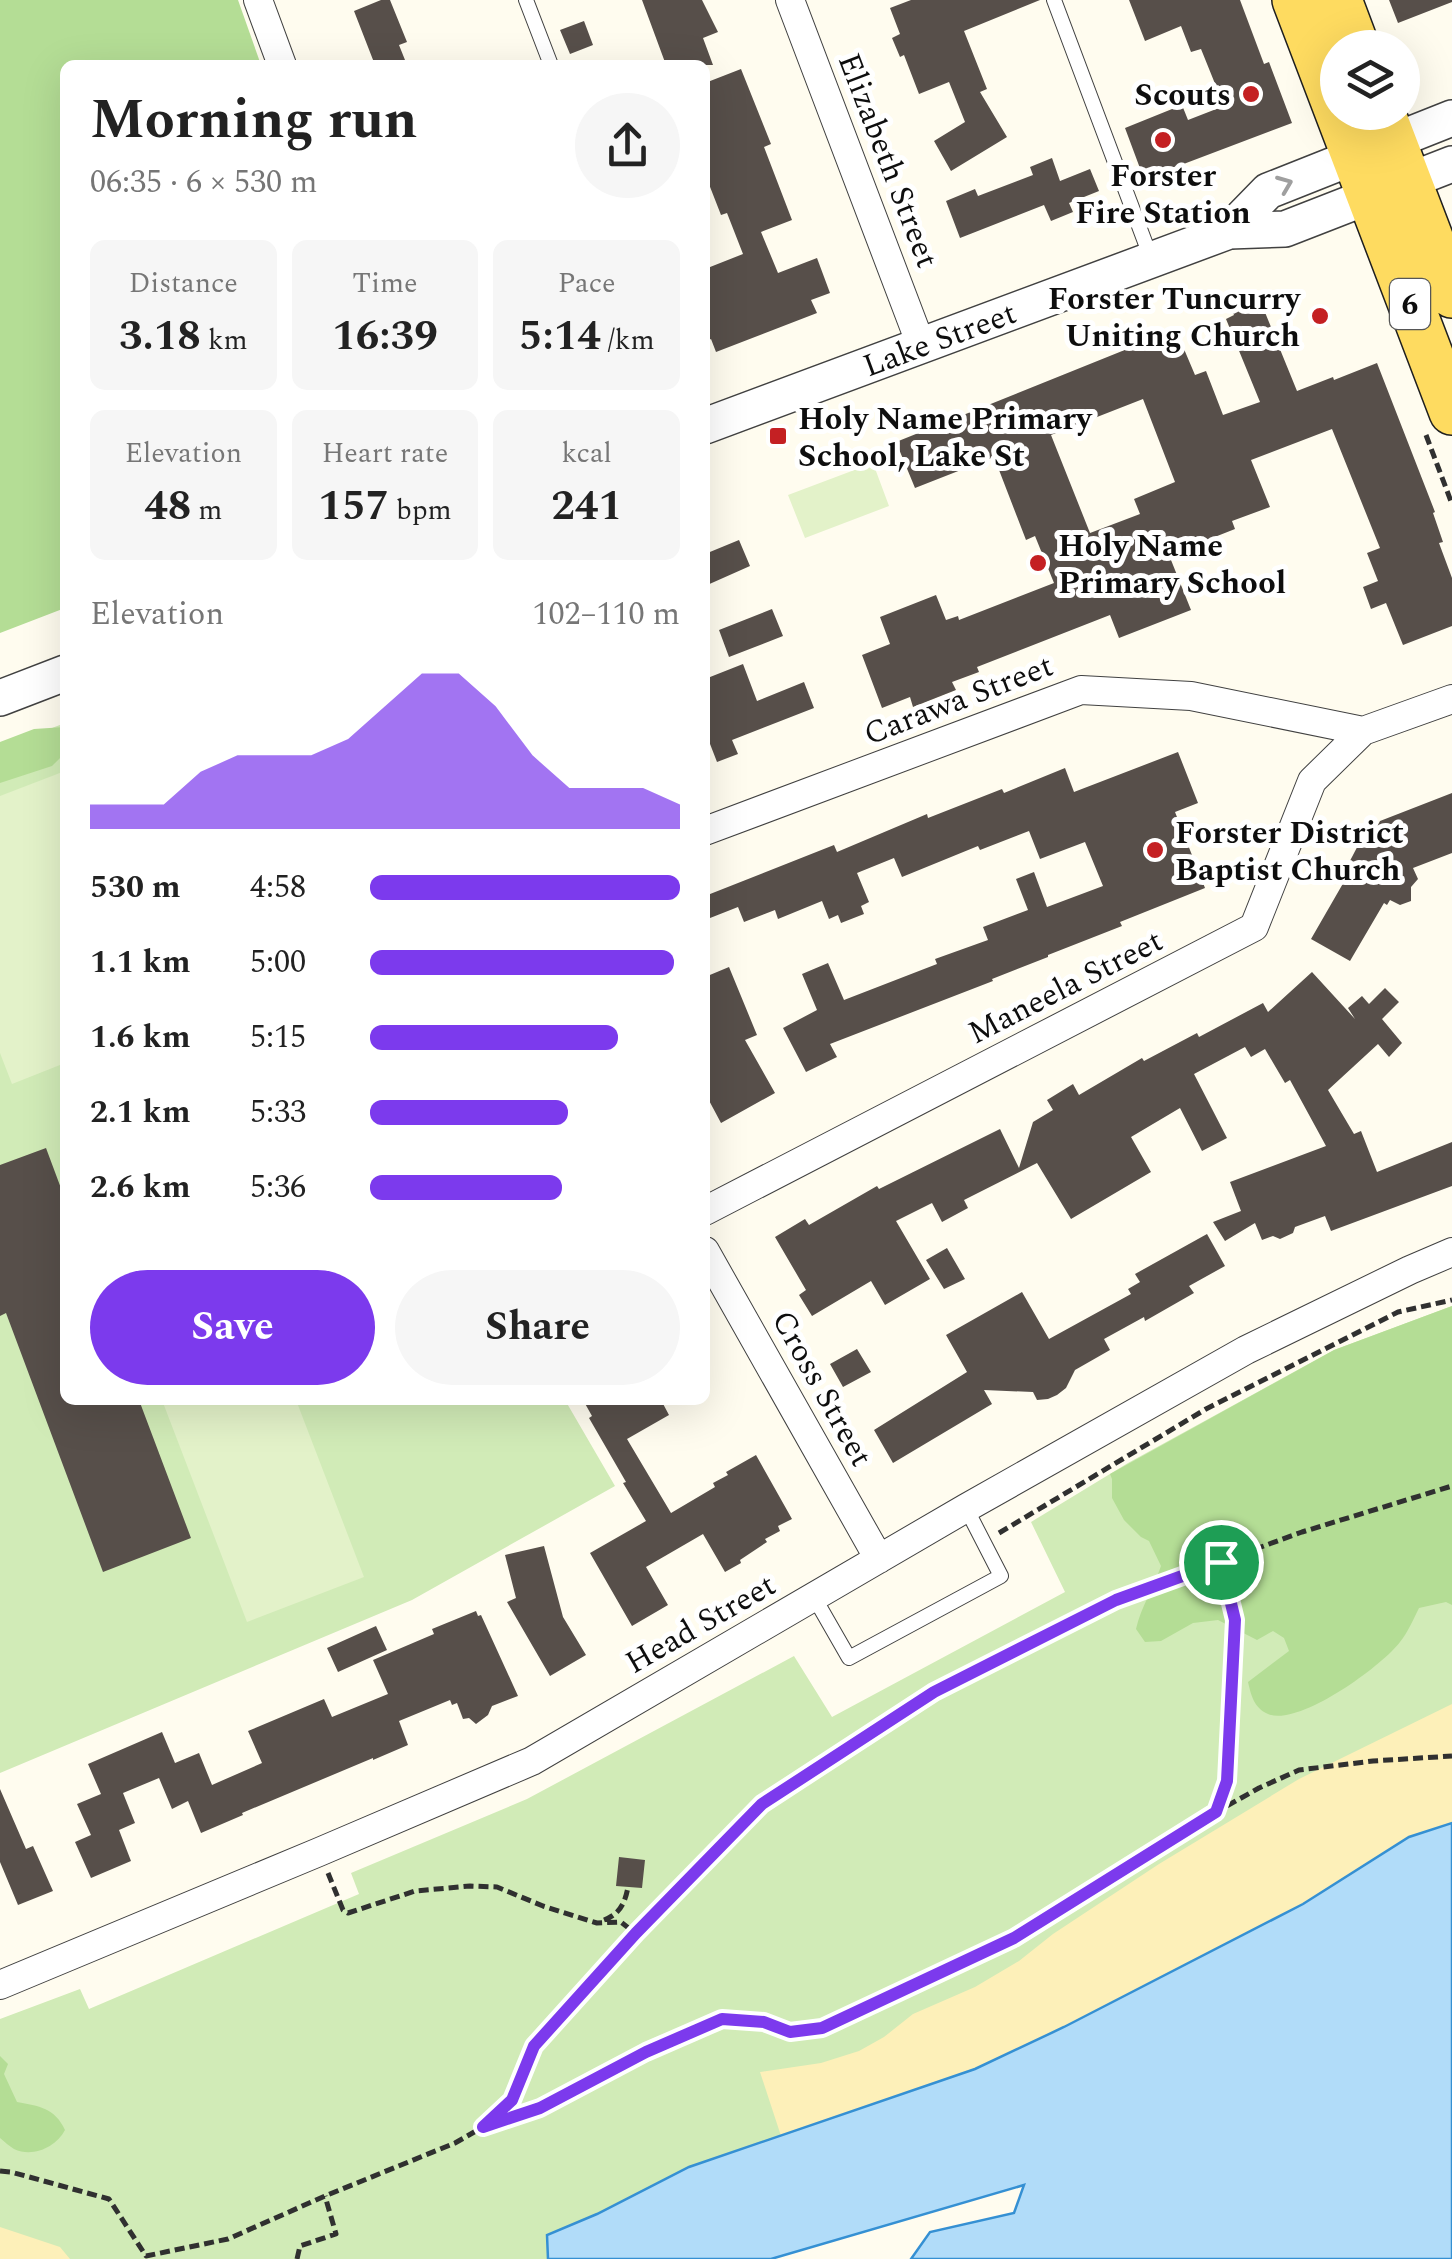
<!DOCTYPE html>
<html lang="en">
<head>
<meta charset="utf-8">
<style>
  :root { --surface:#fff; --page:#f6f6f6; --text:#222; --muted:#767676; --accent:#7c3aed }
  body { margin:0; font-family:Spectral,serif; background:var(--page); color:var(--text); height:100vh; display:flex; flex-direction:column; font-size:38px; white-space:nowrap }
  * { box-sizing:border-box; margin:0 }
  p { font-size:32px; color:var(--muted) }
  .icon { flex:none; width:55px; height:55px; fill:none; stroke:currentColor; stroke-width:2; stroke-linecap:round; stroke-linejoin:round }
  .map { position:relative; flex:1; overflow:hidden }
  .panel { position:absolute; left:60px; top:60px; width:650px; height:1345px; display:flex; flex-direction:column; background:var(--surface); border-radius:15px; box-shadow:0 10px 40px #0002 }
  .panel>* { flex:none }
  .buttons { position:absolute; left:1320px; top:30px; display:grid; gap:20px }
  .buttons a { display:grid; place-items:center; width:100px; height:100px; border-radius:50%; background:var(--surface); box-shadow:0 10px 40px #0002; font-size:50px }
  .pin { position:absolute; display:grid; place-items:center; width:85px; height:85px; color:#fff; margin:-42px; border:5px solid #fff; border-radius:50%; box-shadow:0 2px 10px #0007 }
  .round { display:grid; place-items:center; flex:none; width:105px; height:105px; border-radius:52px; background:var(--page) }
  .head { display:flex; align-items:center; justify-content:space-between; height:170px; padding:0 30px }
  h1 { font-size:55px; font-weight:700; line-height:75px }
  .metrics { display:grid; grid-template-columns:repeat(3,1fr); gap:15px; height:170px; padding:10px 30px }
  .metrics div { display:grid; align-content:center; border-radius:15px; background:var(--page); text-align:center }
  .metrics b { font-size:42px; font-weight:700 }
  .metrics small { font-size:28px; font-weight:400 }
  .metrics p { font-size:28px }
  .chart { height:280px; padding:20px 30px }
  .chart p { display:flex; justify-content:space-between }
  .chart svg { width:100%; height:180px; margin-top:10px; fill:var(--accent); opacity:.7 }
  .action { display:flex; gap:20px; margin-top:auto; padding:20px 30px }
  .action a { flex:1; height:115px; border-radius:60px; background:var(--accent); color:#fff; font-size:40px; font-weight:700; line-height:115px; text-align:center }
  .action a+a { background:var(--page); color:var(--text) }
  ul { padding:0 30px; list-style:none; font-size:32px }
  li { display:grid; grid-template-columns:160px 120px 1fr; align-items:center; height:75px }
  li i { height:25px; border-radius:12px; background:var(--accent) }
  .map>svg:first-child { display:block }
  .green { fill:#d1ebb7 }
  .forest { fill:#b4dd95 }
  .sand { fill:#fdf0b9 }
  .pitch { fill:#e3f2c9 }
  .water { fill:#b1dcf9; stroke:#3590d3; stroke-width:2.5 }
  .building { fill:#574f4a; fill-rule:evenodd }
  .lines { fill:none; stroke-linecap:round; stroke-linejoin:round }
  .service-casing { stroke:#414141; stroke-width:16 }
  .minor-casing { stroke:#414141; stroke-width:30 }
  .tertiary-casing { stroke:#414141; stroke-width:38 }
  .primary-casing { stroke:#1f1f1f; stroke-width:48 }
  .path { stroke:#303030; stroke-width:5; stroke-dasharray:10 5; stroke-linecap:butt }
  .service { stroke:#fff; stroke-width:14 }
  .minor { stroke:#fff; stroke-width:28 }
  .tertiary { stroke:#fff; stroke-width:35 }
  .primary { stroke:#fedb60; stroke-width:45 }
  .oneway { stroke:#9f9f9f }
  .route-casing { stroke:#fff; stroke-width:20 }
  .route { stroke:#7c3aed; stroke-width:12 }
  .poi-dot { fill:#c42023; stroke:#fff; stroke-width:4 }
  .labels { text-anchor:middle; stroke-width:10; stroke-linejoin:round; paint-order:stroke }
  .shield { fill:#fff; stroke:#565656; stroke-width:2.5 }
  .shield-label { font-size:30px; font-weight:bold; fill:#0e0e0e }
  .poi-label { font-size:32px; font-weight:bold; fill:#0e0e0e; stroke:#fff; text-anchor:start }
  .street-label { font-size:32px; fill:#0e0e0e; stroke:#fff }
</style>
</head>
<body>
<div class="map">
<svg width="1452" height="2259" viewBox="0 0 1452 2259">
  <rect width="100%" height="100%" fill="#fffcef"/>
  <path class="green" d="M65,723V1400H565L615,1486L412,1600L0,1773V748Z
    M1452,1306V1730L849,2113L689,2167L597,2214L547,2235L548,2259H0V2019L80,1989L89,2009L359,1894L351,1873L527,1799L794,1656L832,1717L1065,1592L1031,1522L1128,1463L1334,1350Z"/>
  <path class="forest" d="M0,0H238L261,65H65V608L0,633Z
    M65,727V753L52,766L0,783V742L34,729Z
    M1452,1306V1605L1446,1602L1419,1608C1413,1620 1408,1632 1400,1642C1381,1667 1298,1727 1268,1714C1254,1708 1251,1695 1248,1682L1289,1651L1284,1638L1273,1631L1257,1640L1218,1620L1193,1623L1161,1641L1145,1642L1136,1629C1141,1607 1154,1587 1161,1566L1149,1541L1141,1537L1124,1520L1112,1498V1479L1110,1474L1334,1350Z
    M0,2056L8,2064L4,2074L17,2102C39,2106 55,2108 65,2130C56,2147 33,2158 14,2149C9,2146 5,2142 0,2138Z"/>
  <path class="sand" d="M1452,1704V1823L1409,1837L1303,1904L1064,2027L975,2069L781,2136L760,2072L821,2063L859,2051L884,2037L913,2014L975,1987L1019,1961L1053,1934L1159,1864L1299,1779Z
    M0,2227L60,2247L70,2259H0Z"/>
  <path class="pitch" d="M873,463L889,506L805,538L788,495Z
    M65,771V1063L12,1084L0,1053V796Z
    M162,1400H296L364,1577L247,1622Z"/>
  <path class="water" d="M1452,1823V2259H911L930,2232L1014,2213L1024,2185L771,2259H548L547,2235L597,2214L689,2167L975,2069L1064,2027L1303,1904L1409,1837Z"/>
  <path class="building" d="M381,0H390L407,42L399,45L407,65H375L354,11Z
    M642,0H702L718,32L703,38L713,65H666Z
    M911,0H1040L964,31L987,89L980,92L1007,137L951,171L934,141L965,122L949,82L919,94L904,55L900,57L892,38L900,34L890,8Z
    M1129,0H1240L1264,64L1269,62L1292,123L1144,179L1125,128L1182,105L1188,120L1224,106L1201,49L1191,52L1181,26L1145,41Z
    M1389,0H1452V2L1398,23Z
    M584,21L593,45L570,54L560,30Z
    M741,69L771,144L764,147L792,220L761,232L778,273L817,258L830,293L811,300L817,313L716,352L711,339L705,342V269L743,254L727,213L721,215L705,174V83Z
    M1052,158L1060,181L1090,169L1099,191L1069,203L1073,212L1051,221L1044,205L960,238L946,201L975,189L978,196L1033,175L1030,167Z
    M1250,298L1254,308L1262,305L1297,391L1333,377L1334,380L1377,363L1435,512L1433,513L1443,542L1439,543L1452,578V626L1403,645L1386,603L1371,609L1363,587L1378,581L1367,553L1380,548L1332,429L1251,460L1270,507L1232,521L1235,529L1169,555L1191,610L1119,638L1110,615L977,667L979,672L952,682L956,690L913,707L910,697L882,708L862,655L890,644L880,617L936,595L946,620L958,616L959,620L1054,583L1035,536L1026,540L994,457L915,488L896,442L1152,339L1155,345L1166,341L1168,347L1181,342L1195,375L1206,371L1223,415L1260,402L1226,319L1234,315L1230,306ZM1143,399L1175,482L1134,499L1140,514L1090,533L1051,435Z
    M739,540L750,566L705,586V554Z
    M772,609L783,636L729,657L719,630Z
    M743,664L757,701L804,682L814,708L732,740L738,754L717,762L705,731V679Z
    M1178,752L1198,803L1175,812L1205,888L1120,922L1122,926L1048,955V957L992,979L993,981L830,1044L837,1057L806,1072L783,1028L817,1010L802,974L828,963L844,1000L937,964L935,959L988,940L983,927L1028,910L1016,879L1034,872L1047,907L1103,886L1085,842L1040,859L1029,831L980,850L978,846L902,877L894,858L857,873L869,902L861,906L864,914L841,923L838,915L829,919L822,901L778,919L775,910L744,922L738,907L705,920V896L834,845L837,852L927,814L928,818L1002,789L1004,793L1065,768L1074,792Z
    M1452,793V853L1413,868L1418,879L1411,887V901L1400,905L1390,900L1387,905L1384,903L1350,961L1311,939L1345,880L1341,878L1364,834L1371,838L1380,821Z
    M729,967L757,1035L745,1040L775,1093L721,1123L705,1093V977Z
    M1312,972L1355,1019L1348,1008L1362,996L1369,1004L1385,988L1399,1002L1382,1019L1402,1043L1389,1057L1378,1044L1328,1090L1354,1134L1361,1131L1377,1172L1452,1142V1186L1331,1231L1325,1216L1295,1227L1293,1233L1280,1239L1273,1236L1262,1240L1255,1223L1225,1241L1213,1222L1241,1211L1230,1182L1326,1146L1290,1080L1285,1083L1265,1049L1251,1057L1245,1047L1194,1074L1227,1138L1202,1151L1180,1108L1131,1137L1151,1172L1071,1219L1037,1163L964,1200L968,1208L942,1222L932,1203L896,1221L930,1279L885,1305L871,1281L812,1316L799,1295L806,1290L775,1237L805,1219L809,1225L877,1186L879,1189L1000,1129L1019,1168L1033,1122L1053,1110L1047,1100L1073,1084L1079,1095L1142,1058L1144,1061L1197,1033L1199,1037L1263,1003L1268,1012Z
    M46,1148L65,1199V1400H139L191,1538L103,1572L6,1313L0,1316V1165Z
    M1207,1234L1225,1266L1189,1286L1194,1293L1145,1321L1144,1317L1104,1339L1110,1350L1075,1370L1066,1388L1057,1395L1048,1399L1037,1400L1033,1392L984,1390L992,1404L893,1463L874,1430L967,1372L946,1335L1022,1292L1049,1339L1131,1294L1128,1289L1140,1282L1135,1274Z
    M947,1248L965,1279L944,1289L926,1260Z
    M857,1349L871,1372L843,1387L830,1364Z
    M583,1400H661L669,1415L627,1439L671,1513L715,1487L713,1483L728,1475L726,1472L756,1455L792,1519L778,1526L780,1531L765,1539L767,1542L740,1560L741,1563L725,1572L703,1534L646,1567L668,1605L632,1626L590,1553L646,1521L623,1483L626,1482L589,1418L592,1416Z
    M544,1546L563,1617L586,1655L550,1676L507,1602L516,1598L505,1555Z
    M476,1611L478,1616L481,1615L518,1696L492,1706L488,1715L476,1724L469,1718L463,1719L457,1703L452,1705L450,1700L399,1721L408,1745L373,1760V1758L242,1813L243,1815L201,1833L188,1801L172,1809L159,1778L123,1793L135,1823L119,1830L131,1861L91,1878L75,1842L91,1835L77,1804L101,1794L88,1764L162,1732L175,1763L199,1753L212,1785L262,1763L248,1731L324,1699L332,1717L388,1694L373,1660L434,1634L432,1629Z
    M376,1626L387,1650L338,1672L327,1648Z
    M0,1789L26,1849L33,1846L53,1891L18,1905L0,1862Z
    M619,1857L645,1860L642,1888L616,1886Z"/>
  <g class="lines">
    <g class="service-casing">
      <path id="service" d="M526,0L551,65
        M1054,0L1151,258
        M814,1597L849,1658L1001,1576L966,1508"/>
    </g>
    <g class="minor-casing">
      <path id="minor" d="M258,0L282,65
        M790,0L921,345
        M705,831L1081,690L1191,696L1363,731
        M705,1211L1254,927L1312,781L1363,731L1452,699
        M705,1251L879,1559
        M0,1985L319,1852L532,1761L966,1508L1246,1350L1410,1270L1452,1252"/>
    </g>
    <g class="tertiary-casing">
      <g id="tertiary">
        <path d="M1229,231L1268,191L1452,118"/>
        <path id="s1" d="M705,426L1229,231L1285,229L1452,164"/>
        <path d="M0,698L65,673"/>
      </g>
    </g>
    <g class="primary-casing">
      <path id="primary" d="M1295,0L1452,412
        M1339,0L1357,48
        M1382,112L1452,295"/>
    </g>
    <path class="path" d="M1426,435L1452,504
      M999,1533L1206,1409L1398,1312L1452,1300
      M1217,1809L1227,1781L1235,1620L1222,1563
      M328,1873L343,1910L348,1913L415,1891L470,1886L497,1887L543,1906L597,1923L621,1922L635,1933
      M604,1920C620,1914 625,1903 628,1887
      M486,2126L540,2108L646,2052L722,2019L764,2022L790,2032L822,2028L964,1960L1015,1939L1216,1812L1259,1788L1299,1770L1373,1761L1452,1756
      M0,2171L11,2172L109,2199L146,2256L228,2239L325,2196L455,2143L483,2127L511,2100L534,2045L635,1933L762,1804L934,1692L1116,1600L1302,1532L1452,1486
      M297,2259L300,2246L336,2234L325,2196"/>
    <use href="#service" class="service"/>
    <use href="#minor" class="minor"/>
    <use href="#tertiary" class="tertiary"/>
    <use href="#primary" class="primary"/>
  </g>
  <defs><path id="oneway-chevron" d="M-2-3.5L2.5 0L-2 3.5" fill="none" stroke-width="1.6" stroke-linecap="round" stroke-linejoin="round" transform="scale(2.5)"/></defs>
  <use class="oneway" href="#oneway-chevron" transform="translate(1285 184) rotate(-22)"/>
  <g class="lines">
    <g class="route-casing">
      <path id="route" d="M1221,1562L1235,1620L1227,1781L1216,1812L1014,1938L822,2028L790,2032L764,2022L722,2019L646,2052L540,2108L483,2127L512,2100L534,2046L636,1933L762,1804L934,1692L1116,1600Z"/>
    </g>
    <use href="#route" class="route"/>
  </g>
  <g class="poi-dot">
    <circle cx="1251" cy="94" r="10"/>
    <circle cx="1163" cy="140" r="10"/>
    <circle cx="1320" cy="316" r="10"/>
    <rect x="768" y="426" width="20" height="20" rx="5"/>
    <circle cx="1038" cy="563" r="10"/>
    <circle cx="1155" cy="850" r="10"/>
  </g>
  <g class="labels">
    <rect class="shield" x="1390" y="279" width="40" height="50" rx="8"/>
    <g class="shield-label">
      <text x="1410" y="314">6</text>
    </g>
    <g class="poi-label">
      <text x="1231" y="105" text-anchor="end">Scouts</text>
      <text x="1163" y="186" text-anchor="middle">Forster<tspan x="1163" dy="37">Fire Station</tspan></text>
      <text x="1300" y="309" text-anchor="end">Forster Tuncurry<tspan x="1300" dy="37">Uniting Church</tspan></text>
      <text x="798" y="429">Holy Name Primary<tspan x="798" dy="37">School, Lake St</tspan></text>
      <text x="1058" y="556">Holy Name<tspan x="1058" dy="37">Primary School</tspan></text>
      <text x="1175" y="843">Forster District<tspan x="1175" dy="37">Baptist Church</tspan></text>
    </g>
    <g class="street-label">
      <text transform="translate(889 160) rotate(69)" y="11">Elizabeth Street</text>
      <text dy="11" stroke="none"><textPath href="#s1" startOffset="250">Lake Street</textPath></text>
      <text transform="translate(958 699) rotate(-21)" y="11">Carawa Street</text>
      <text transform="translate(1065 986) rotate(-27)" y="11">Maneela Street</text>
      <text transform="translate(823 1388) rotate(61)" y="11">Cross Street</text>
      <text transform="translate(700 1623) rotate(-30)" y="11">Head Street</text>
    </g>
  </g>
</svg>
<div class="buttons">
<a><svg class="icon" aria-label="layers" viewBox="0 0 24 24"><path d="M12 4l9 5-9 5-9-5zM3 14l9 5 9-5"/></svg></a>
</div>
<div class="pin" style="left:1221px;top:1562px;background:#1e9e55"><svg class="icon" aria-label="arrive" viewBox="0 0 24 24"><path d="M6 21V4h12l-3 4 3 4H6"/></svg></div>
<section class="panel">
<div class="head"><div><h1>Morning run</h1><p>06:35 · 6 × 530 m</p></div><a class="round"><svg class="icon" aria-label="share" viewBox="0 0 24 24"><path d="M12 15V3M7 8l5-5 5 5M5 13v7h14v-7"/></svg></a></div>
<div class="metrics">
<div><p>Distance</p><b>3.18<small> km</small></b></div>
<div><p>Time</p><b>16:39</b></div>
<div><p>Pace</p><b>5:14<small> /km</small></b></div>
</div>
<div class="metrics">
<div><p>Elevation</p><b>48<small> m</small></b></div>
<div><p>Heart rate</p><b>157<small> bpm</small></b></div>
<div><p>kcal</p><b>241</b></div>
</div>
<div class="chart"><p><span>Elevation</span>102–110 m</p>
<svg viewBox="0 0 160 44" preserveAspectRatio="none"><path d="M0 44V38L10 38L20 38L30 30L40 26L50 26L60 26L70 22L80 14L90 6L100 6L110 14L120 26L130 34L140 34L150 34L160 38V44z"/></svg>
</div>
<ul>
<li><b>530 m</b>4:58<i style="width:100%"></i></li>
<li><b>1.1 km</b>5:00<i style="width:98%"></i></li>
<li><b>1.6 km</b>5:15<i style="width:80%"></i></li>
<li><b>2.1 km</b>5:33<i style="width:64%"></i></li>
<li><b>2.6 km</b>5:36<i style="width:62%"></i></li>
</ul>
<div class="action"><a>Save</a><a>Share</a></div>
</section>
</div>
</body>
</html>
